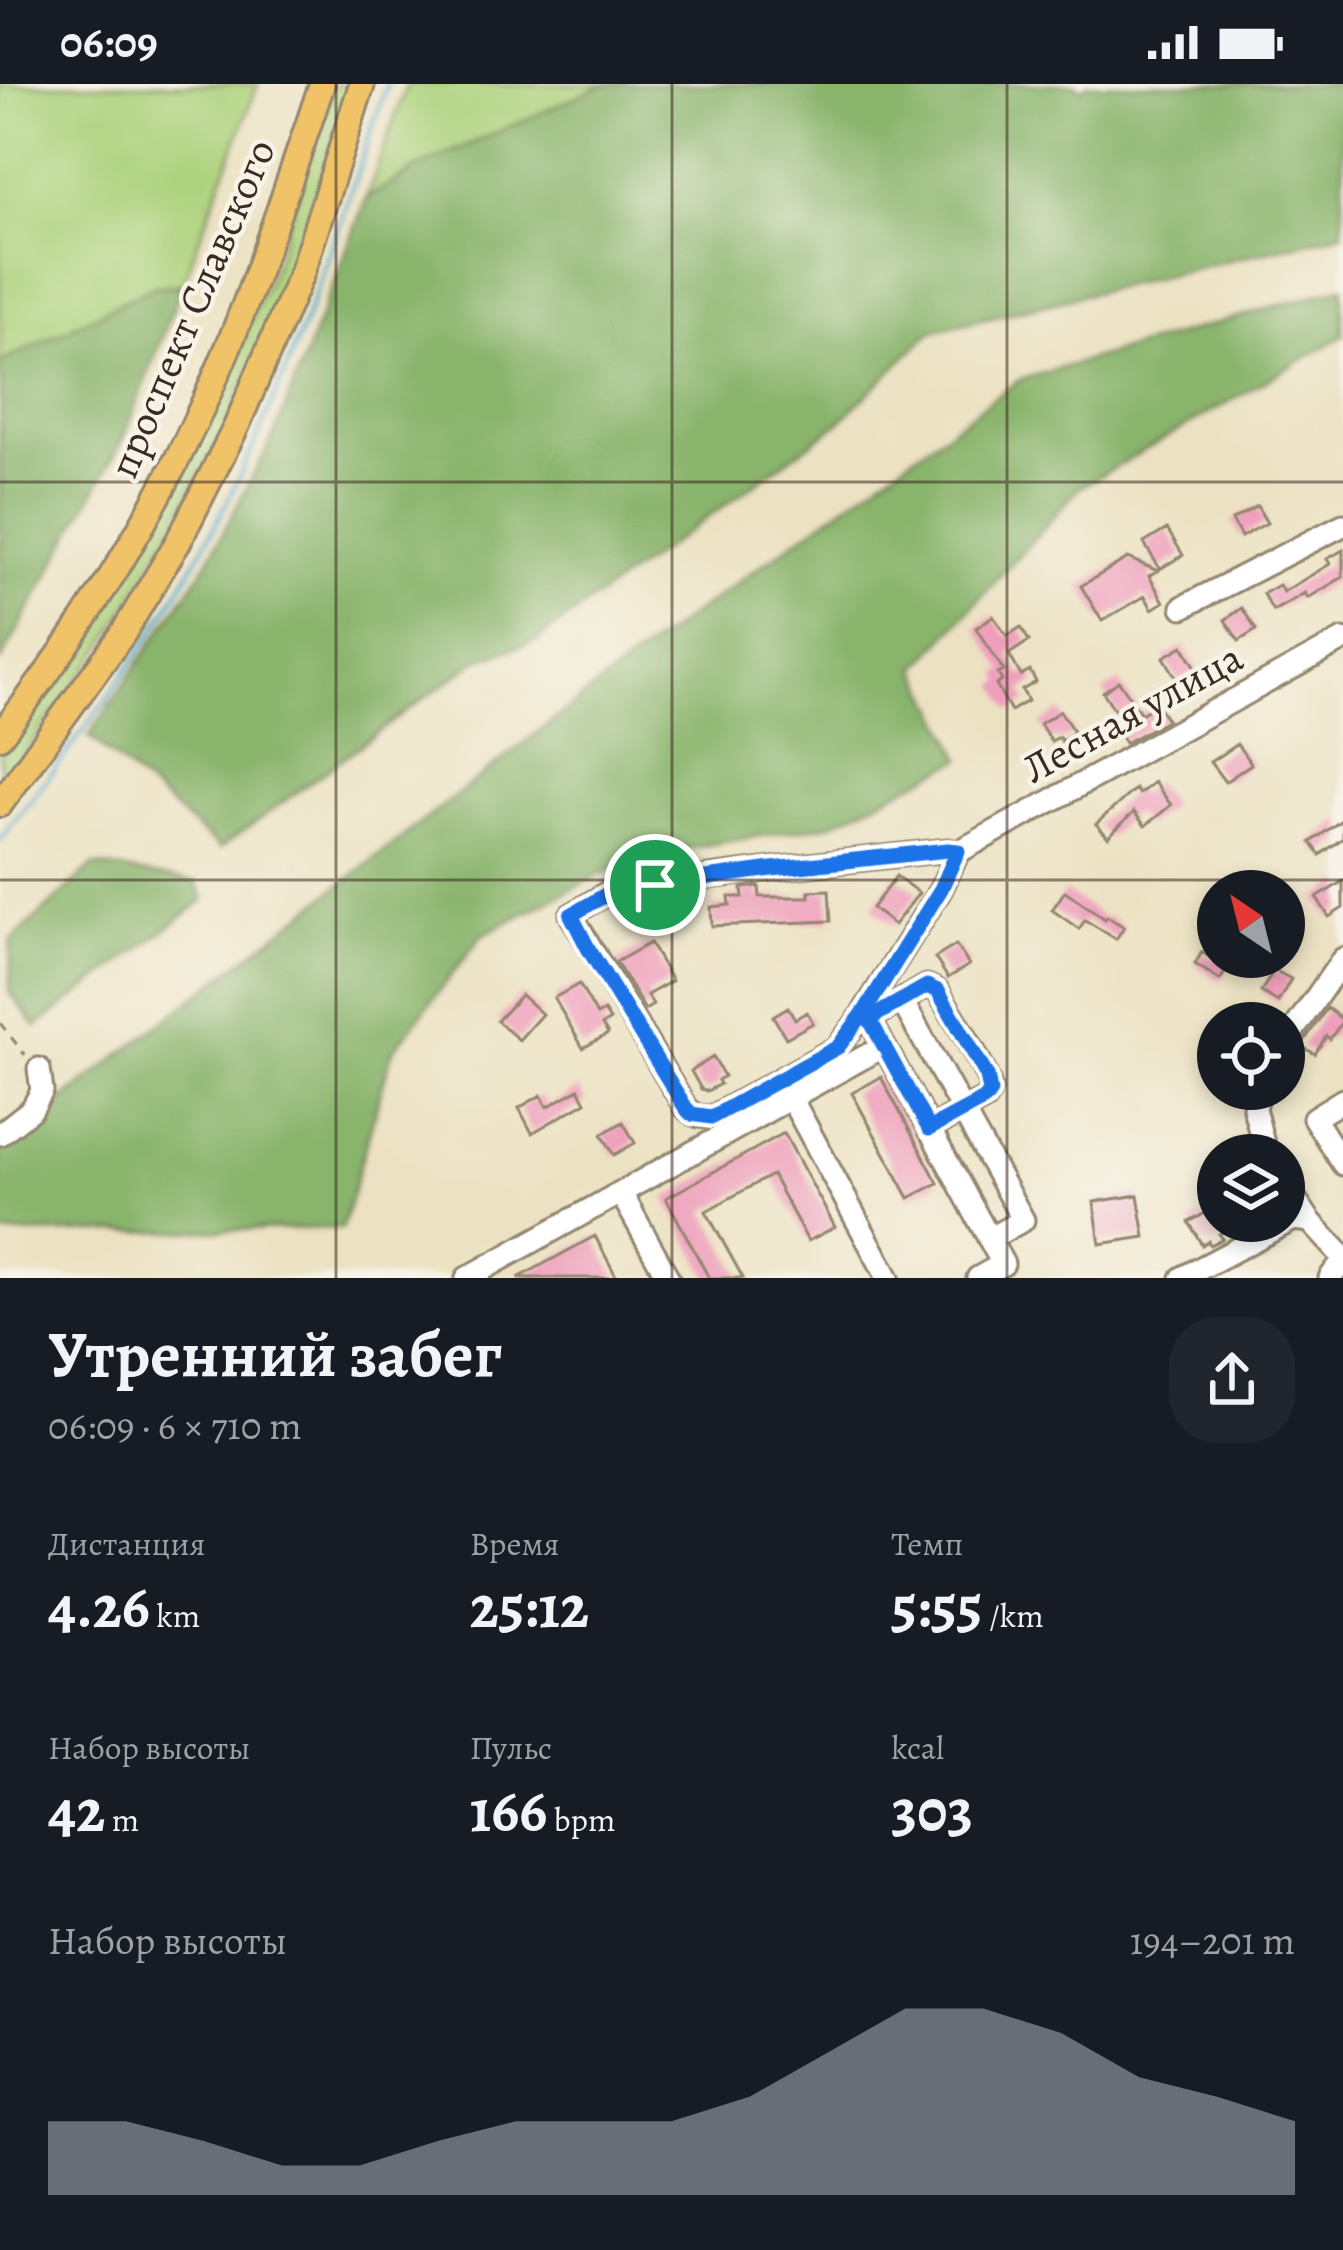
<!DOCTYPE html>
<html lang="ru">
<head>
<meta charset="utf-8">
<style>
  :root { --surface:#171b24; --page:#20242c; --text:#f1f3f6; --muted:#9ea1a6; --accent:#8c9099 }
  body { margin:0; font-family:Alegreya,serif; background:var(--page); color:var(--text); height:100vh; display:flex; flex-direction:column; font-size:45px; white-space:nowrap }
  * { box-sizing:border-box; margin:0 }
  p { font-size:39px; color:var(--muted) }
  .icon { flex:none; width:66px; height:66px; fill:none; stroke:currentColor; stroke-width:2; stroke-linecap:round; stroke-linejoin:round }
  .map { position:relative; height:1194px; overflow:hidden }
  .drawer { display:flex; flex-direction:column; background:var(--surface); flex:1 }
  .drawer>* { flex:none }
  .needle { width:78px; rotate:325deg }
  .fabs { position:absolute; left:1197px; top:786px; display:grid; gap:24px }
  .fabs a { display:grid; place-items:center; width:108px; height:108px; border-radius:50%; background:var(--surface); box-shadow:0 6px 18px #0003; font-size:60px }
  .pin { position:absolute; display:grid; place-items:center; width:102px; height:102px; color:#fff; margin:-51px; border:6px solid #fff; border-radius:50%; box-shadow:0 3px 12px #0007 }
  .round { display:grid; place-items:center; flex:none; width:126px; height:126px; border-radius:48px; background:var(--page) }
  .headline { display:flex; align-items:center; justify-content:space-between; height:204px; padding:0 48px }
  h1 { font-size:66px; font-weight:700; line-height:90px }
  .figures { display:grid; grid-template-columns:repeat(3,1fr); gap:18px; height:204px; padding:12px 48px }
  .figures div { display:grid; align-content:center }
  .figures b { font-size:60px; font-weight:700 }
  .figures small { font-size:33px; font-weight:400 }
  .figures p { font-size:33px }
  .chart { height:336px; padding:24px 48px }
  .chart p { display:flex; justify-content:space-between }
  .chart svg { width:100%; height:216px; margin-top:12px; fill:var(--accent); opacity:.7 }
  .status { display:flex; justify-content:space-between; align-items:center; height:84px; padding:0 60px; background:var(--surface); direction:ltr }
  .status svg { height:33px; fill:currentColor }
  .map>svg:first-child { display:block }
  .green { fill:#acd27c; stroke:#747e4d; stroke-width:3 }
  .forest { fill:#89b46c; stroke:#626f45; stroke-width:3 }
  .lines { fill:none; stroke-linecap:round; stroke-linejoin:round }
  .stream { stroke:#4fadcd; stroke-width:4.5 }
  .building { fill:#ef9ebb }
  .minor-casing { stroke:#948670; stroke-width:27 }
  .major-casing { stroke:#948670; stroke-width:30 }
  .path { stroke:#948670; stroke-width:3; stroke-dasharray:9 9; stroke-linecap:butt }
  .minor { stroke:#fff; stroke-width:21 }
  .major { stroke:#f0c369; stroke-width:24 }
  .route-casing { stroke:#fff; stroke-width:24 }
  .route { stroke:#1a73e8; stroke-width:15 }
  .grid { fill:none; stroke:#3b2a1e; stroke-width:3; stroke-opacity:0.55 }
  .labels { text-anchor:middle; stroke-width:9; stroke-linejoin:round; paint-order:stroke }
  .street-label { font-size:42px; fill:#3b2a1e; stroke:#f7f3e8 }
</style>
</head>
<body>
<div class="status"><b>06:09</b><svg viewBox="0 0 49 12"><path d="M0 12V9h3v3zM5 12V6h3v6zM10 12V3h3v9zM15 12V0h3v12zM26 1h20v11H26zM47 4h2v5h-2z"/></svg></div>
<div class="map">
<svg width="1343" height="1194" viewBox="0 0 1343 1194">
  <rect width="100%" height="100%" fill="#f7f3e8"/>
  <filter id="ink" filterUnits="userSpaceOnUse"><feTurbulence type="fractalNoise" baseFrequency=".00833" numOctaves="2"/><feDisplacementMap in="SourceGraphic" scale="24" xChannelSelector="R" yChannelSelector="G"/><feConvolveMatrix kernelMatrix="1 2 1 2 8 2 1 2 1" color-interpolation-filters="sRGB"/></filter>
  <filter id="wash" filterUnits="userSpaceOnUse"><feTurbulence type="fractalNoise" baseFrequency=".004" numOctaves="4" result="noise"/><feDisplacementMap in="SourceGraphic" scale="48" xChannelSelector="R" yChannelSelector="G"/><feGaussianBlur stdDeviation="2.7" result="paint"/><feColorMatrix in="noise" values="0 0 0 0 0 0 0 0 0 0 0 0 0 0 0 0 0 1.4 0 .05"/><feComposite in="paint" operator="in"/></filter>
  <g filter="url(#wash)">
    <rect width="100%" height="100%" fill="#ece2c3"/>
    <path class="green" d="M0,0H258L182,201L152,203L0,279Z
      M335,0H351L288,192L224,346L166,455L104,562L0,701V669L19,645L207,338L274,181Z
      M407,0H606L417,84L366,115Z"/>
    <path class="forest" d="M606,0H1075L1081,5L1088,0H1343V149L932,247L836,341L536,557L477,576L220,764L89,652L206,481L275,350L366,115L417,84Z
      M182,201L122,357L0,579V279L152,203Z
      M1343,203V252L1079,404L917,584L962,675L831,740L635,773L482,851L392,968L342,1144L0,1150V1067L79,1003L655,558L1019,296Z
      M93,781L196,798L204,816L36,943L10,908L11,858Z"/>
    <g class="lines">
      <path class="stream" d="M0,756C70,665 142,574 198,473C281,324 333,161 387,0"/>
    </g>
    <g id="blocks">
      <path class="building" d="M1257,422L1267,439L1241,453L1232,436Z
        M1167,445L1183,471L1160,485L1144,459Z
        M1343,466V493L1308,514L1305,509L1273,527L1263,510L1279,501L1283,508L1330,480L1327,475Z
        M1128,474L1158,487L1149,492L1164,518L1152,525L1145,512L1102,537L1081,502Z
        M1242,524L1256,546L1239,557L1225,536Z
        M993,532L1007,552L1021,543L1029,557L1009,570L1021,592L1030,587L1036,598L1022,606L1028,617L1011,627L996,601L1002,597L998,590L1004,587L976,544Z
        M1183,562L1197,585L1178,597L1164,573Z
        M1119,597L1141,630L1157,620L1167,636L1125,659L1120,651L1128,646L1103,608Z
        M1060,627L1074,648L1061,657L1059,653L1051,657L1040,640Z
        M1237,660L1251,680L1225,698L1210,678Z
        M1154,698L1171,721L1145,742L1134,728L1108,753L1096,740L1135,705L1139,710Z
        M1343,735V754L1320,771L1311,758Z
        M896,792L919,809L894,841L872,824Z
        M1343,797V824L1329,833L1317,814Z
        M759,802L760,813H809V807L829,806L831,837L712,842L711,823L730,821L729,813H743L742,804Z
        M1065,807L1105,835L1107,832L1124,843L1116,855L1085,836L1079,845L1052,826Z
        M650,859L672,897L647,911L653,921L645,926L616,878Z
        M956,861L969,881L948,894L935,874Z
        M1202,868L1212,875L1235,873L1220,896L1195,880Z
        M1274,886L1291,895L1278,918L1261,908Z
        M579,900L597,931L604,927L610,936L602,941L608,950L583,964L554,914Z
        M521,911L542,930L519,956L497,937Z
        M788,923L795,935L807,928L813,939L786,954L773,932Z
        M1327,924L1343,936L1330,955L1326,952L1315,970L1301,962Z
        M713,973L724,992L718,996L720,1000L707,1007L701,1005L691,987Z
        M881,993L938,1099L909,1114L852,1009Z
        M579,1005L586,1018L532,1049L519,1024L541,1011L547,1023Z
        M623,1038L635,1059L614,1071L602,1050Z
        M784,1049L835,1143L808,1157L772,1091L706,1127L743,1194H709L666,1114Z
        M1138,1111L1145,1153L1100,1160L1094,1118Z
        M1218,1122V1137H1223L1228,1145L1219,1150L1222,1155L1210,1161L1208,1157L1202,1161L1189,1138Z
        M595,1152L617,1194H518Z"/>
    </g>
  </g>
  <g filter="url(#ink)">
    <use href="#blocks" fill-opacity="0" stroke="#948670" stroke-width="3"/>
    <g class="lines">
      <g class="minor-casing">
        <path id="minor" d="M1183,523L1343,441
          M958,768L941,805L860,934L838,963L712,1033C700,1033 693,1032 685,1023L571,831L614,805L772,785L948,766L958,768L1343,556
          M902,917L1023,1136L989,1155
          M865,927L1003,1180L978,1194
          M869,935L927,902L938,907C947,923 992,992 990,1006C989,1009 987,1012 985,1015L929,1045
          M1284,960L1343,875
          M1259,1005L1254,1024L1266,1071
          M791,1014L888,1194
          M1343,1016L1314,1034L1343,1080
          M0,1050L32,1025L42,1007L39,985
          M1284,1099L1310,1137
          M621,1109L668,1194
          M467,1194L884,962
          M1182,1194L1294,1135L1310,1137L1343,1173
          M1330,1194L1343,1177"/>
      </g>
      <g class="major-casing">
        <path id="major" d="M0,652C76,554 145,447 197,334C248,226 284,112 322,0
          M0,720L122,551L178,458L236,343L302,188L362,0"/>
      </g>
      <path class="path" d="M0,939L25,971"/>
      <use href="#minor" class="minor"/>
      <use href="#major" class="major"/>
    </g>
  </g>
  <g class="lines" filter="url(#ink)">
    <g class="route-casing">
      <path id="route" d="M655,801L772,785L948,766L958,767L941,805L865,927C886,966 907,1005 929,1045L985,1015L990,1008L987,992L938,907L927,902L869,935L865,927L838,963L712,1033L691,1030L685,1023L588,864L571,831L614,806L655,801"/>
    </g>
    <use href="#route" class="route"/>
  </g>
  <path class="grid" d="M336,0V1194M672,0V1194M1007,0V1194M0,398H1343M0,796H1343"/>
  <g class="labels">
    <g class="street-label">
      <text transform="translate(191 224) rotate(-67)" y="15">проспект Славского</text>
      <text transform="translate(1132 628) rotate(-29)" y="15">Лесная улица</text>
    </g>
  </g>
</svg>
<div class="fabs">
<a><svg class="needle" viewBox="-14 -14 28 28"><path d="M0-13l5 13h-10z" fill="#e53935"/><path d="M0 13l5-13h-10z" fill="#9ea1a6"/></svg></a>
<a><svg class="icon" aria-label="locate" viewBox="0 0 24 24"><circle cx="12" cy="12" r="6"/><path d="M12 2v4M12 18v4M2 12h4M18 12h4"/></svg></a>
<a><svg class="icon" aria-label="layers" viewBox="0 0 24 24"><path d="M12 4l9 5-9 5-9-5zM3 14l9 5 9-5"/></svg></a>
</div>
<div class="pin" style="left:655px;top:801px;background:#1e9e55"><svg class="icon" aria-label="arrive" viewBox="0 0 24 24"><path d="M6 21V4h12l-3 4 3 4H6"/></svg></div>
</div>
<section class="drawer">
<div class="headline"><div><h1>Утренний забег</h1><p>06:09 · 6 × 710 m</p></div><a class="round"><svg class="icon" aria-label="share" viewBox="0 0 24 24"><path d="M12 15V3M7 8l5-5 5 5M5 13v7h14v-7"/></svg></a></div>
<div class="figures">
<div><p>Дистанция</p><b>4.26<small> km</small></b></div>
<div><p>Время</p><b>25:12</b></div>
<div><p>Темп</p><b>5:55<small> /km</small></b></div>
</div>
<div class="figures">
<div><p>Набор высоты</p><b>42<small> m</small></b></div>
<div><p>Пульс</p><b>166<small> bpm</small></b></div>
<div><p>kcal</p><b>303</b></div>
</div>
<div class="chart"><p><span>Набор высоты</span>194–201 m</p>
<svg viewBox="0 0 160 44" preserveAspectRatio="none"><path d="M0 44V29L10 29L20 33L30 38L40 38L50 33L60 29L70 29L80 29L90 24L100 15L110 6L120 6L130 11L140 20L150 24L160 29V44z"/></svg>
</div>
</section>
</body>
</html>
